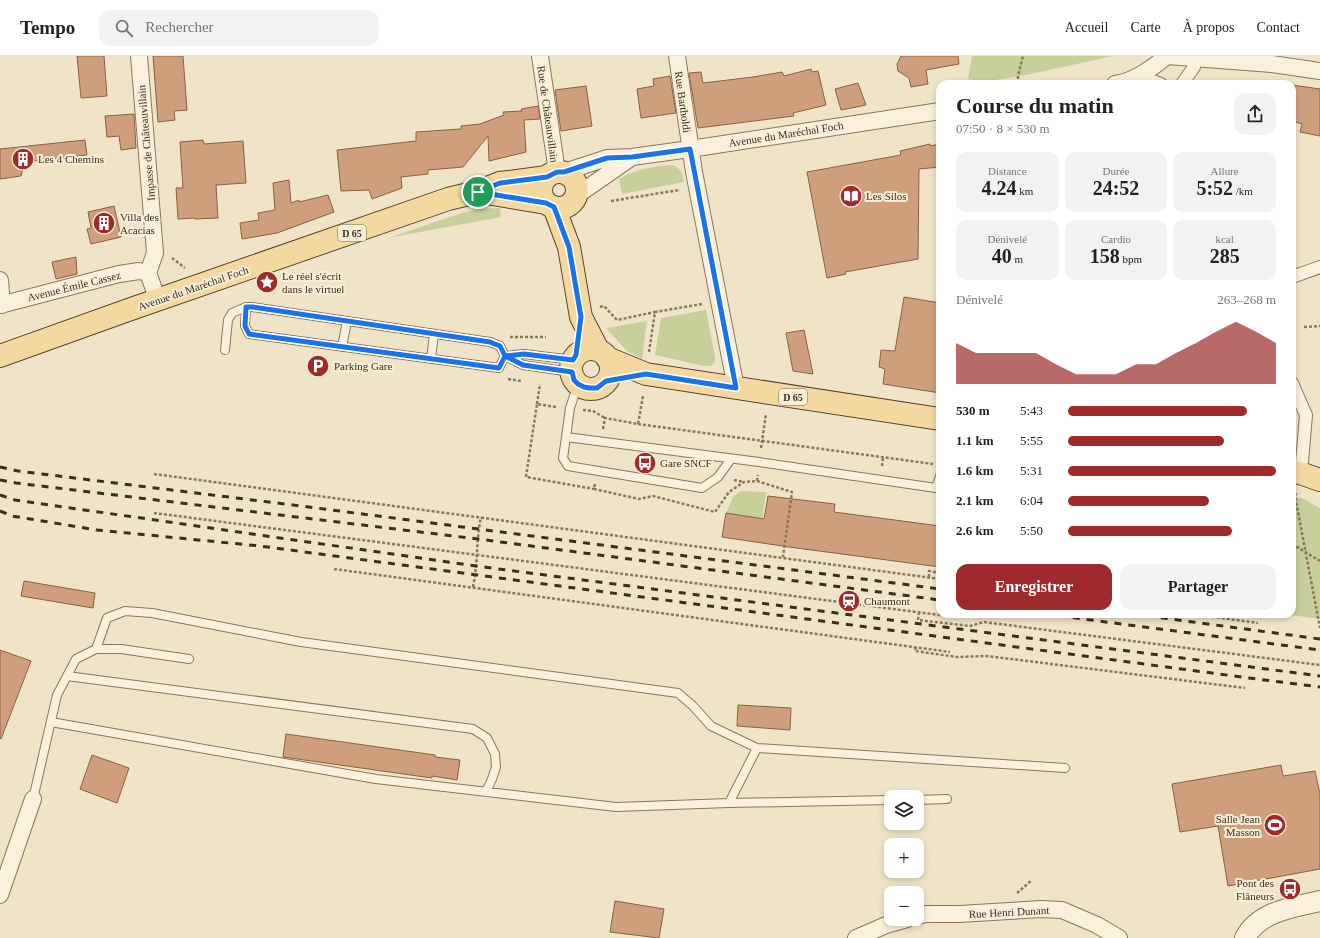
<!DOCTYPE html>
<html lang="fr">
<head>
<meta charset="utf-8">
<style>
  :root { --surface:#fff; --page:#f2f2f2; --text:#222; --muted:#767676; --line:#e0e0e0; --accent:#9e2a2b }
  body { margin:0; font-family:"Times New Roman",serif; background:var(--page); color:var(--text); height:100vh; display:flex; flex-direction:column; font-size:15px; white-space:nowrap }
  * { box-sizing:border-box; margin:0 }
  p { font-size:13px; color:var(--muted) }
  .icon { flex:none; width:22px; height:22px; fill:none; stroke:currentColor; stroke-width:2; stroke-linecap:round; stroke-linejoin:round }
  .map { position:relative; flex:1; overflow:hidden }
  .drawer { position:absolute; left:936px; top:24px; width:360px; height:538px; display:flex; flex-direction:column; background:var(--surface); border-radius:12px; box-shadow:0 2px 6px #0003 }
  .drawer>* { flex:none }
  .fabs { position:absolute; left:884px; top:734px; display:grid; gap:8px }
  .fabs a { display:grid; place-items:center; width:40px; height:40px; border-radius:8px; background:var(--surface); box-shadow:0 2px 6px #0003; font-size:20px }
  .pin { position:absolute; display:grid; place-items:center; width:34px; height:34px; color:#fff; margin:-17px; border:2px solid #fff; border-radius:50%; box-shadow:0 1px 4px #0007 }
  .round { display:grid; place-items:center; flex:none; width:42px; height:42px; border-radius:12px; background:var(--page) }
  .headline { display:flex; align-items:center; justify-content:space-between; height:68px; padding:0 20px }
  h1 { font-size:22px; font-weight:700; line-height:30px }
  .metrics { display:grid; grid-template-columns:repeat(3,1fr); gap:6px; height:68px; padding:4px 20px }
  .metrics div { display:grid; align-content:center; border-radius:10px; background:var(--page); text-align:center }
  .metrics b { font-size:20px; font-weight:700 }
  .metrics small { font-size:11px; font-weight:400 }
  .metrics p { font-size:11px }
  .chart { height:112px; padding:8px 20px }
  .chart p { display:flex; justify-content:space-between }
  .chart svg { width:100%; height:72px; margin-top:4px; fill:var(--accent); opacity:.7 }
  .button { display:flex; gap:8px; margin-top:auto; padding:8px 20px }
  .button a { flex:1; height:46px; border-radius:12px; background:var(--accent); color:#fff; font-size:16px; font-weight:700; line-height:46px; text-align:center }
  .button a+a { background:var(--page); color:var(--text) }
  ul { padding:0 20px; list-style:none; font-size:13px }
  li { display:grid; grid-template-columns:64px 48px 1fr; align-items:center; height:30px }
  li i { height:10px; border-radius:5px; background:var(--accent) }
  header { display:flex; align-items:center; gap:24px; box-sizing:border-box; height:56px; padding:0 20px; background:var(--surface); border-bottom:1px solid var(--line) }
  header strong { font-size:19px }
  nav { display:flex; gap:22px; margin-inline-start:auto; font-size:14px }
  .search { width:280px; height:36px; background:var(--page); display:flex; align-items:center; gap:10px; box-sizing:border-box; padding:0 14px; border-radius:12px; color:var(--muted); font-size:15px }
  .map>svg:first-child { display:block }
  .green { fill:#c9cf9b }
  .building { fill:#cf9f7d; stroke:#8d5f41 }
  .lines { fill:none; stroke-linecap:round; stroke-linejoin:round }
  .service-casing { stroke:#8d765c; stroke-width:10 }
  .pedestrian-casing { stroke:#8d765c; stroke-width:14 }
  .minor-casing { stroke:#8d765c; stroke-width:18 }
  .tertiary-casing { stroke:#8d765c; stroke-width:22 }
  .primary-casing { stroke:#5b4430; stroke-width:24 }
  .path { stroke:#8d765c; stroke-width:2.5; stroke-dasharray:3 2; stroke-linecap:butt }
  .service { stroke:#faf1dc; stroke-width:8 }
  .pedestrian { stroke:#faf1dc; stroke-width:12 }
  .minor { stroke:#faf1dc; stroke-width:16 }
  .tertiary { stroke:#faf1dc; stroke-width:20 }
  .primary { stroke:#f3d9a0; stroke-width:22 }
  .rail { stroke:#3d2e20; stroke-width:3; stroke-dasharray:7 7; stroke-linecap:butt }
  .route-casing { stroke:#fff; stroke-width:8 }
  .route { stroke:#1a73e8; stroke-width:5 }
  .labels { text-anchor:middle; stroke-width:4; stroke-linejoin:round; paint-order:stroke }
  .shield { fill:#f7eed8; stroke:#756857; stroke-width:1 }
  .shield-label { font-size:10px; font-weight:bold; fill:#3d2e20 }
  .street-label { font-size:11px; fill:#3d2e20; stroke:#f7eed8 }
  .poi-label { font-size:11px; fill:#3d2e20; stroke:#f7eed8; text-anchor:start }
</style>
</head>
<body>
<header>
<strong>Tempo</strong>
<div class="search"><svg class="icon" aria-label="search" viewBox="0 0 24 24"><circle cx="10" cy="10" r="6"/><path d="M15 15l6 6"/></svg>Rechercher</div>
<nav><a>Accueil</a><a>Carte</a><a>À propos</a><a>Contact</a></nav>
</header>
<div class="map">
<svg width="1320" height="882" viewBox="0 0 1320 882">
  <rect width="100%" height="100%" fill="#f0e4c8"/>
  <path class="green" d="M972,0H1113L1031,18L983,26L968,23Z
    M673,109C681,113 683,117 684,126L622,138L619,123C636,113 653,110 673,109Z
    M500,152L501,161L388,182L462,157L481,153Z
    M706,254L715,301V306L711,310H704L655,299L661,262Z
    M647,265L642,303L627,295L606,272Z
    M741,435L766,436L762,463L726,457L733,441Z
    M1292,441L1302,442L1320,452V563L1283,558H1292Z"/>
  <path class="building" d="M77,0H104L107,40L81,42Z
    M153,0H183L187,54L174,55L175,64L158,66Z
    M901,0H958L959,8L926,14L928,28L911,31L909,22L898,15L897,8Z
    M811,13L812,16L818,15L826,49L793,57L794,60L698,72L689,17L701,16L703,27L753,21L782,16L784,20Z
    M670,20L676,57L641,62L637,33L654,30L653,23Z
    M858,27L866,49L841,54L835,33Z
    M1292,29L1320,33V80L1300,76L1302,68L1292,65Z
    M586,30L592,70L561,75L555,34Z
    M538,50L540,63L524,64L526,96L489,105L488,80L463,111L428,114V118L401,121L402,132L372,143L369,134L341,135L337,94L416,85V76L461,73V70L480,68L504,59L503,56L522,55L521,53Z
    M134,58L136,92L121,94L119,80L107,81L105,60Z
    M85,84L87,99L25,106L21,120L0,123V93Z
    M203,84L204,88L243,85L246,127L216,129L218,162L195,163V162L178,163L176,132H183L180,86Z
    M930,88V90L940,88V111L919,113L918,203L845,216L846,218L827,222L807,116L901,99L900,95Z
    M289,124L291,147L299,144V146L328,139L334,156L277,177L242,183L240,167L259,164L258,157L275,154L273,127Z
    M114,150L121,181L91,188L87,173L91,172L88,156Z
    M76,201L77,218L56,223L52,206Z
    M904,241L940,247V337L883,328L885,313L879,311L881,294L895,295Z
    M804,274L813,318L793,315L786,277Z
    M768,440L835,448L834,456L940,470V511L789,491L722,481L726,457L764,463Z
    M24,525L95,537L93,552L21,540Z
    M0,594L31,605L1,683L0,682Z
    M738,649L791,652L790,674L737,670Z
    M286,678L435,699V701L460,704L457,724L432,720V722L283,701Z
    M92,699L129,712L117,747L80,733Z
    M1281,709L1283,720L1315,715L1320,738V813L1228,830L1218,770L1180,776L1172,728Z
    M615,845L664,853L659,882L610,876Z"/>
  <g class="lines">
    <g class="service-casing">
      <path id="service" d="M246,251L245,270L249,278L499,312L505,300L523,309L571,316
        M342,291L347,265
        M225,294L228,264L232,257L246,251H252L490,286L500,290L505,300L524,298L573,304
        M431,303L434,278
        M578,328L570,352L566,381L759,406L936,432L940,420
        M566,381L563,402L568,410L702,432L718,421L731,403
        M96,593L107,562L125,555L152,557L301,586L678,637L693,650L711,670L757,692L1065,712
        M67,620L473,673L487,682L495,698L496,711L492,723L486,736
        M51,666L376,723L616,751L729,747L757,692
        M33,743L57,639L76,603L96,593H121L189,603
        M917,744L947,743
        M729,747L891,744"/>
    </g>
    <g class="pedestrian-casing">
      <path id="pedestrian" d="M1153,25L1161,28
        M1182,28L1194,11
        M1292,221L1320,211
        M1292,327L1306,359L1302,406"/>
    </g>
    <g class="minor-casing">
      <path id="minor" d="M139,0L155,197L148,217L158,244
        M540,0L557,116
        M677,0L694,116L736,332
        M1167,0L1272,8L1320,15
        M1115,28C1135,25 1152,12 1167,0
        M564,116L607,102L632,101L690,93L940,55
        M576,140L632,101
        M0,224L2,249
        M0,249L119,218L139,215L148,217
        M0,839L33,743
        M917,860L926,858H959L1041,853L1062,854L1097,869L1119,882
        M856,882L886,869L907,863"/>
    </g>
    <g class="tertiary-casing">
      <path id="tertiary" d="M1245,882C1259,855 1294,851 1320,845"/>
    </g>
    <g class="primary-casing">
      <path id="primary" d="M541 134a18 18 0 1 1 36 0a18 18 0 1 1-36 0Z
        M481,136L546,147
        M554,151L569,191L581,261L598,294
        M571 313a20 20 0 1 1 40 0a20 20 0 1 1-40 0Z
        M0,300L131,253L448,143L477,136L500,127L547,121
        M607,302L646,318L940,363
        M1292,416L1300,417L1320,424"/>
    </g>
    <path class="path" d="M1018,28V20L1023,0
      M611,145L679,134
      M172,202L185,212
      M600,251L604,250L617,264L655,256
      M1304,271L1320,270
      M510,281H546
      M649,296L655,256L702,248
      M508,323L521,325
      M537,348L540,328
      M556,351L537,348L526,421L594,433
      M583,354L593,355L605,362
      M638,368L933,408
      M603,373L605,362L638,368L643,340
      M761,392L766,358
      M882,410L883,401
      M154,418L940,523
      M734,424L744,426
      M757,425L792,436L783,501
      M595,428L594,433L639,443L653,440L715,456L729,436L744,426L757,425L758,419
      M1296,437L1295,440L1320,572
      M154,457L955,561
      M1292,488L1320,505
      M334,513L950,596
      M929,521V515L940,517
      M473,531C478,508 476,484 481,461
      M919,556L918,564L970,570L984,566L1320,609
      M1192,558L1258,567
      M916,591L915,595L957,601L987,600L1245,632
      M1017,837L1032,824"/>
    <use href="#service" class="service"/>
    <use href="#pedestrian" class="pedestrian"/>
    <use href="#minor" class="minor"/>
    <use href="#tertiary" class="tertiary"/>
    <use href="#primary" class="primary"/>
    <path class="rail" d="M0,411L18,415L301,450L940,533
      M0,424L16,427L478,483L940,544
      M0,439L15,444L476,510L1320,620
      M0,455L12,460L97,474L260,490L1249,622L1320,631
      M1045,558L1320,594
      M1133,558L1320,583"/>
  </g>
  <g class="lines">
    <g class="route-casing">
      <path id="route" d="M478,136L546,147L554,151L569,191L581,261L576,299L573,304L524,298L505,300L500,290L490,286L252,251H246L245,270L249,278L499,312L505,300L523,309L572,316L574,324L578,328L584,331L590,332H597L606,325L646,318L736,332L690,93L632,101L607,102L564,116H557L547,121L500,127L478,136"/>
    </g>
    <use href="#route" class="route"/>
  </g>
  <defs>
    <g id="building-disc" transform="scale(1.15)"><circle r="9.5" fill="#9e2a2b" stroke="#f7eed8"/><path d="M-4-6H4V6H1V3H-1V6H-4ZM-2.5-4.3h1.7v1.8h-1.7ZM.8-4.3h1.7v1.8H.8ZM-2.5-1h1.7V.8h-1.7ZM.8-1h1.7V.8H.8Z" fill="#fff"/></g>
    <g id="library-disc" transform="scale(1.15)"><circle r="9.5" fill="#9e2a2b" stroke="#f7eed8"/><path d="M-6-4Q-3-5.5-.7-3.5V5Q-3 3-6 4ZM6-4Q3-5.5 .7-3.5V5Q3 3 6 4Z" fill="#fff"/></g>
    <g id="sight-disc" transform="scale(1.15)"><circle r="9.5" fill="#9e2a2b" stroke="#f7eed8"/><path d="M0-6L1.8-2.2L6-1.7L2.9 1.2L3.7 5.4L0 3.3L-3.7 5.4L-2.9 1.2L-6-1.7L-1.8-2.2Z" fill="#fff"/></g>
    <g id="parking-disc" transform="scale(1.15)"><circle r="9.5" fill="#9e2a2b" stroke="#f7eed8"/><path d="M-3.5-5.5H1a3.5 3.5 0 0 1 0 7H-1V5.5H-3.5ZM-1-3.4V-.6H.8a1.4 1.4 0 0 0 0-2.8Z" fill="#fff"/></g>
    <g id="bus-disc" transform="scale(1.15)"><circle r="9.5" fill="#9e2a2b" stroke="#f7eed8"/><path d="M-5-6H5V4H4V6H2V4H-2V6H-4V4H-5ZM-3.5-4V0h7V-4ZM-3.5 1.2v1.5H-2V1.2ZM2 1.2v1.5H3.5V1.2Z" fill="#fff"/></g>
    <g id="station-disc" transform="scale(1.15)"><circle r="9.5" fill="#9e2a2b" stroke="#f7eed8"/><path d="M-3-6H3Q5-6 5-4V2Q5 4 3 4L4.5 6H3L1.5 4h-3L-3 6H-4.5L-3 4Q-5 4-5 2V-4Q-5-6-3-6ZM-3.5-4v3h7v-3ZM-3.5 1v1.5H-2V1ZM2 1v1.5H3.5V1Z" fill="#fff"/></g>
    <g id="stadium-disc" transform="scale(1.15)"><circle r="9.5" fill="#9e2a2b" stroke="#f7eed8"/><path d="M0-5a6.5 5 0 1 0 0 10a6.5 5 0 1 0 0-10ZM-3.5-1.8h7v3.6h-7Z" fill="#fff"/></g>
  </defs>
  <g fill-rule="evenodd">
    <use href="#building-disc" x="23" y="103"/>
    <use href="#library-disc" x="851" y="140"/>
    <use href="#building-disc" x="104" y="167"/>
    <use href="#sight-disc" x="267" y="226"/>
    <use href="#parking-disc" x="318" y="310"/>
    <use href="#bus-disc" x="645" y="407"/>
    <use href="#station-disc" x="849" y="545"/>
    <use href="#stadium-disc" x="1275" y="769"/>
    <use href="#bus-disc" x="1290" y="833"/>
  </g>
  <g class="labels">
    <g class="shield">
      <rect x="338" y="169" width="28" height="16" rx="3"/>
      <rect x="779" y="333" width="28" height="16" rx="3"/>
    </g>
    <g class="shield-label">
      <text x="352" y="181">D 65</text>
      <text x="793" y="345">D 65</text>
    </g>
    <g class="street-label">
      <text transform="translate(683 46) rotate(82)" y="4">Rue Bartholdi</text>
      <text transform="translate(548 58) rotate(82)" y="4">Rue de Châteauvillain</text>
      <text transform="translate(786 78) rotate(-9)" y="4">Avenue du Maréchal Foch</text>
      <text transform="translate(146 87) rotate(-95)" y="4">Impasse de Châteauvillain</text>
      <text transform="translate(74 230) rotate(-14)" y="4">Avenue Émile Cassez</text>
      <text transform="translate(193 232) rotate(-19)" y="4">Avenue du Maréchal Foch</text>
      <text transform="translate(1009 856) rotate(-3)" y="4">Rue Henri Dunant</text>
    </g>
    <g class="poi-label">
      <text x="38" y="107">Les 4 Chemins</text>
      <text x="866" y="144">Les Silos</text>
      <text x="120" y="165">Villa des<tspan x="120" dy="13">Acacias</tspan></text>
      <text x="282" y="224">Le réel s'écrit<tspan x="282" dy="13">dans le virtuel</tspan></text>
      <text x="334" y="314">Parking Gare</text>
      <text x="660" y="411">Gare SNCF</text>
      <text x="864" y="549">Chaumont</text>
      <text x="1260" y="767" text-anchor="end">Salle Jean<tspan x="1260" dy="13">Masson</tspan></text>
      <text x="1274" y="831" text-anchor="end">Pont des<tspan x="1274" dy="13">Flâneurs</tspan></text>
    </g>
  </g>
</svg>
<div class="fabs">
<a><svg class="icon" aria-label="layers" viewBox="0 0 24 24"><path d="M12 4l9 5-9 5-9-5zM3 14l9 5 9-5"/></svg></a>
<a>+</a>
<a>−</a>
</div>
<div class="pin" style="left:478px;top:136px;background:#1e9e55"><svg class="icon" aria-label="arrive" viewBox="0 0 24 24"><path d="M6 21V4h12l-3 4 3 4H6"/></svg></div>
<section class="drawer">
<div class="headline"><div><h1>Course du matin</h1><p>07:50 · 8 × 530 m</p></div><a class="round"><svg class="icon" aria-label="share" viewBox="0 0 24 24"><path d="M12 15V3M7 8l5-5 5 5M5 13v7h14v-7"/></svg></a></div>
<div class="metrics">
<div><p>Distance</p><b>4.24<small> km</small></b></div>
<div><p>Durée</p><b>24:52</b></div>
<div><p>Allure</p><b>5:52<small> /km</small></b></div>
</div>
<div class="metrics">
<div><p>Dénivelé</p><b>40<small> m</small></b></div>
<div><p>Cardio</p><b>158<small> bpm</small></b></div>
<div><p>kcal</p><b>285</b></div>
</div>
<div class="chart"><p><span>Dénivelé</span>263–268 m</p>
<svg viewBox="0 0 160 44" preserveAspectRatio="none"><path d="M0 44V19L10 25L20 25L30 25L40 25L50 32L60 38L70 38L80 38L90 32L100 32L110 25L120 19L130 12L140 6L150 12L160 19V44z"/></svg>
</div>
<ul>
<li><b>530 m</b>5:43<i style="width:86%"></i></li>
<li><b>1.1 km</b>5:55<i style="width:75%"></i></li>
<li><b>1.6 km</b>5:31<i style="width:100%"></i></li>
<li><b>2.1 km</b>6:04<i style="width:68%"></i></li>
<li><b>2.6 km</b>5:50<i style="width:79%"></i></li>
</ul>
<div class="button"><a>Enregistrer</a><a>Partager</a></div>
</section>
</div>
</body>
</html>
